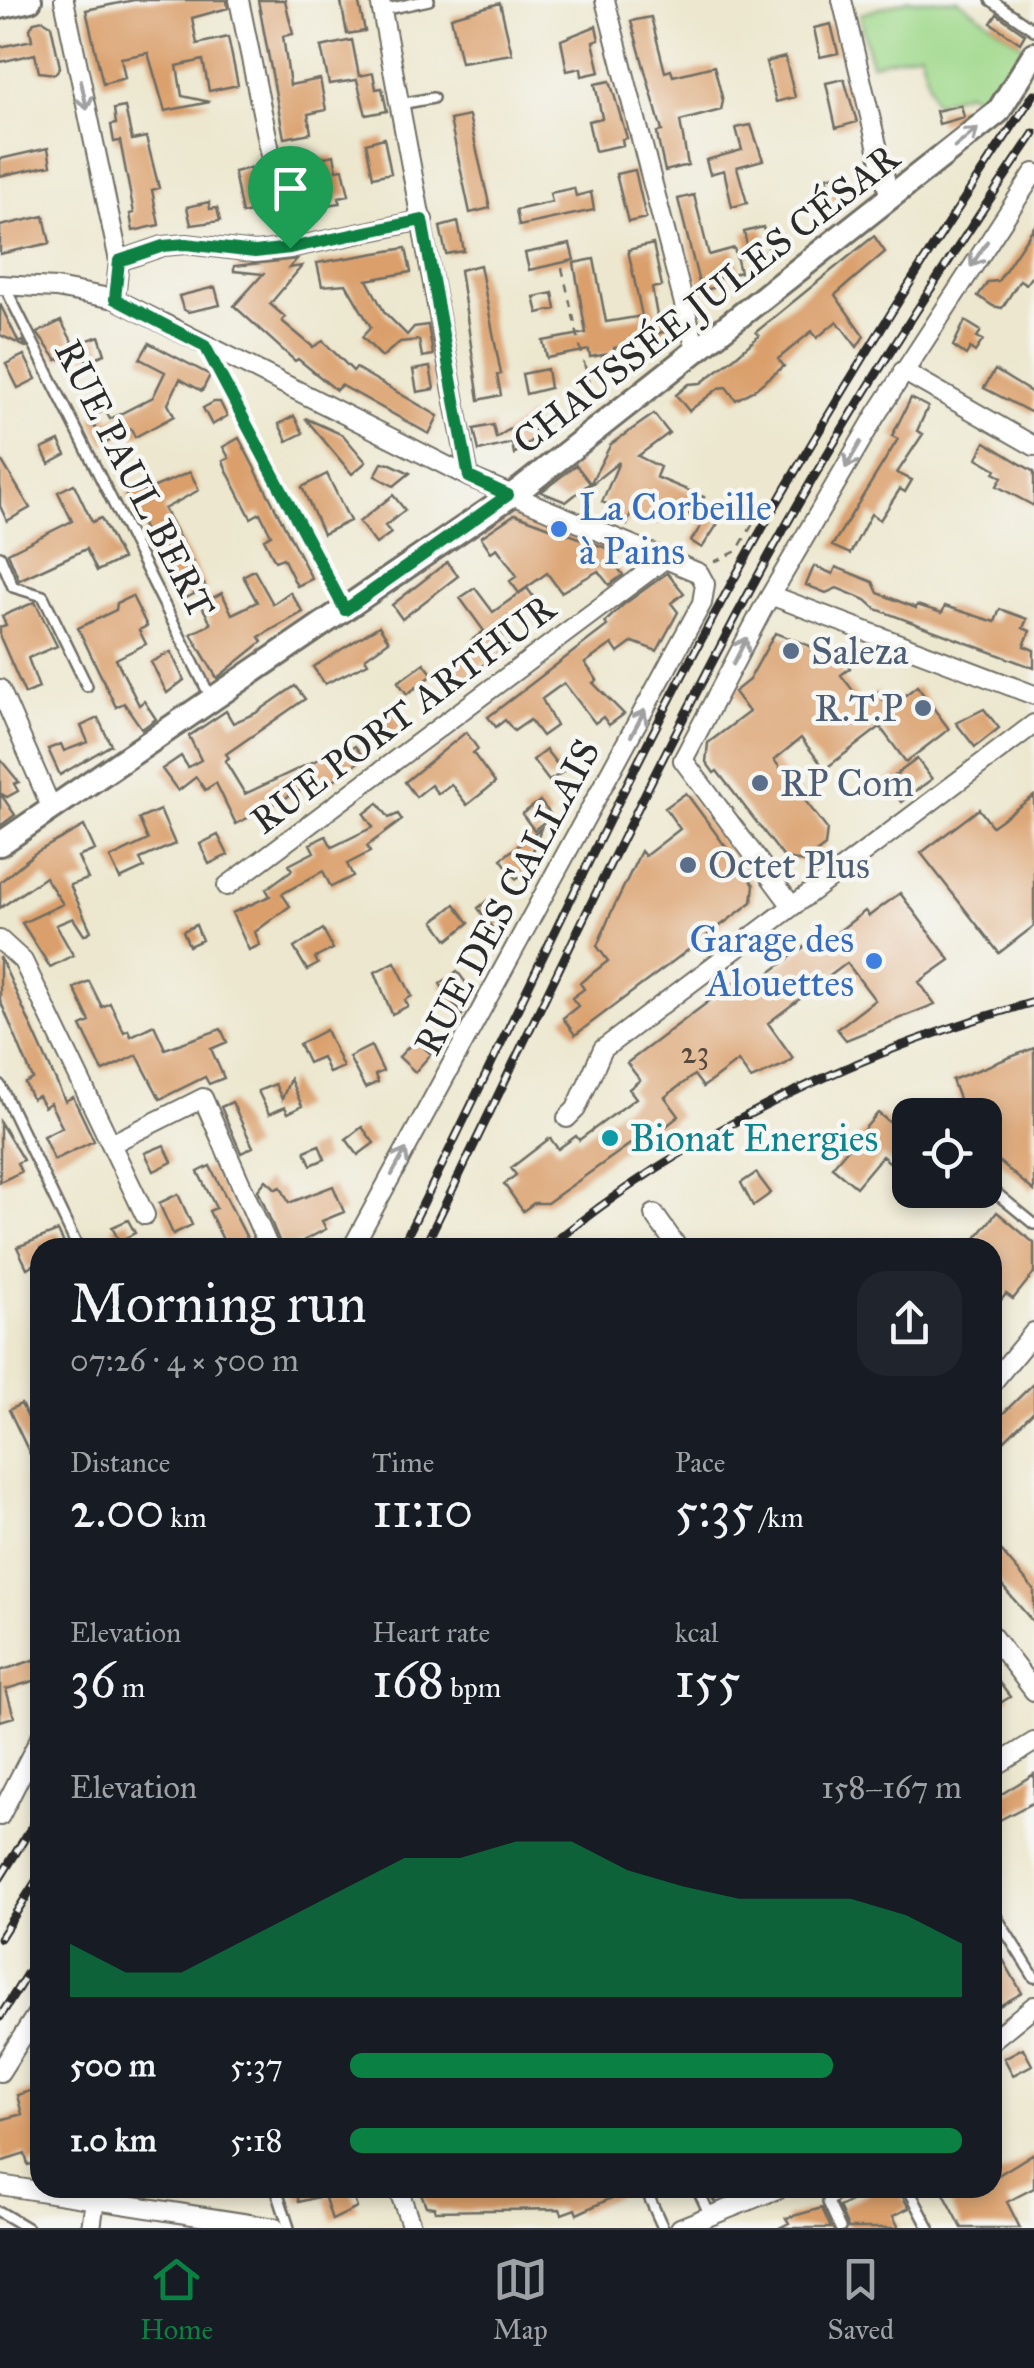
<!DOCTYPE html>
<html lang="en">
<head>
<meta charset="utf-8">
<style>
  :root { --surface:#171b24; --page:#20242c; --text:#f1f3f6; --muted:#9ea1a6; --line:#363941; --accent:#0b8043 }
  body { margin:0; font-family:"IM FELL Great Primer",serif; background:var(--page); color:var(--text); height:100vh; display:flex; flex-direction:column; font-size:38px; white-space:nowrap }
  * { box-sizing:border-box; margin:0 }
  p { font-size:32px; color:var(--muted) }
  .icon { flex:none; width:55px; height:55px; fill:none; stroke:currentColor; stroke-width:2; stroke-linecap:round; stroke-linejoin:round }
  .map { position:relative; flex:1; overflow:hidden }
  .details { position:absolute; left:30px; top:1238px; width:972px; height:960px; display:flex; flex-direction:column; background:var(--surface); border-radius:30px; box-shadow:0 5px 15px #0003 }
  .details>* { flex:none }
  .fabs { position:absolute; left:892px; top:1098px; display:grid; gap:20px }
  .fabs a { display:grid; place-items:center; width:110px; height:110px; border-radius:20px; background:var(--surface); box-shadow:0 5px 15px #0003; font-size:50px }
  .pin { position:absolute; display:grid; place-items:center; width:85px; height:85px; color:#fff; margin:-102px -42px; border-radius:50% 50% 50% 0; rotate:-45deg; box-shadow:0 0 10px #0007 }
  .pin .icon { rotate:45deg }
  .round { display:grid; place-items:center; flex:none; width:105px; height:105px; border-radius:30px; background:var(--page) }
  .headline { display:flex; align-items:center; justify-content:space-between; height:170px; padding:0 40px }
  h1 { font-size:55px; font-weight:600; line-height:75px }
  .figures { display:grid; grid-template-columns:repeat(3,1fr); gap:15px; height:170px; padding:10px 40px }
  .figures div { display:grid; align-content:center }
  .figures b { font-size:50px; font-weight:600 }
  .figures small { font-size:28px; font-weight:400 }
  .figures p { font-size:28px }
  .chart { height:280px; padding:20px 40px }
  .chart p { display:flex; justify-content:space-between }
  .chart svg { width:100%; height:180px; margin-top:10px; fill:var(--accent); opacity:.7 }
  ul { padding:0 40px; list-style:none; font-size:32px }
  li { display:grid; grid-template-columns:160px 120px 1fr; align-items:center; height:75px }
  li i { height:25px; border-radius:12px; background:var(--accent) }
  .tabs { display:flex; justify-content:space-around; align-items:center; height:140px; border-top:2px solid var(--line); background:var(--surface); font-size:28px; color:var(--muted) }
  .tabs a { display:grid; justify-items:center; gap:5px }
  .tabs .current { color:var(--accent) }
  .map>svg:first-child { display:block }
  .green { fill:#a0d98c; stroke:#66825c; stroke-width:2.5 }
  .building { fill:#da9f6b }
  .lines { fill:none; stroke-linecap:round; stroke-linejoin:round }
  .lane-casing { stroke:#6f6d64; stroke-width:14 }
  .street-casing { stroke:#6f6d64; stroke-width:22 }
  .secondary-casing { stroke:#6f6d64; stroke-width:28 }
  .path { stroke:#6f6d64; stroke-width:2.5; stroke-dasharray:8 8; stroke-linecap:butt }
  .lane { stroke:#fff; stroke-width:9 }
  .street { stroke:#fff; stroke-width:18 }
  .secondary { stroke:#fff; stroke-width:22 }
  .rail-casing { stroke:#2b2b2b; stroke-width:9 }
  .rail { stroke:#f6f6f2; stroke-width:5; stroke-dasharray:15; stroke-linecap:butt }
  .oneway { stroke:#a0a0a0 }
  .route-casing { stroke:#fff; stroke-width:20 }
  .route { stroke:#0b8043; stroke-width:12 }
  .shop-dot { fill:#3f7fe0; stroke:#f6f6f2; stroke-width:4 }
  .service-dot { fill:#5c6f8a; stroke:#f6f6f2; stroke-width:4 }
  .culture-dot { fill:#0f9aa8; stroke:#f6f6f2; stroke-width:4 }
  .labels { text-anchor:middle; stroke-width:9; stroke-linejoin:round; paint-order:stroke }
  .number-label { font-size:32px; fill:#57483b }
  .street-label { font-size:38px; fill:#2b2b2b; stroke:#f6f6f2 }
  .shop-label { font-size:38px; fill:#366cbe; stroke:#f6f6f2; text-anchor:start }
  .service-label { font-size:38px; fill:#4e5e75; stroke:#f6f6f2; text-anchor:start }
  .culture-label { font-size:38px; fill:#0d838f; stroke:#f6f6f2; text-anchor:start }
</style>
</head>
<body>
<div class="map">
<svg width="1034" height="2228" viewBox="0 0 1034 2228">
  <rect width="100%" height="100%" fill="#f6f6f2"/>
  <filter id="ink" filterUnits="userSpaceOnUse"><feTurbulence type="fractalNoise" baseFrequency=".01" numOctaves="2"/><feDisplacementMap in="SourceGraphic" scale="20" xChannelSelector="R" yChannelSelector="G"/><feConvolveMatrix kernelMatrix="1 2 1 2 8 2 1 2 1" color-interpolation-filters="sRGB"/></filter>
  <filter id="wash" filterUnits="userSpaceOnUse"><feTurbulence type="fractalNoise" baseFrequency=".0048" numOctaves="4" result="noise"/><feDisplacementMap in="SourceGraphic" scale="40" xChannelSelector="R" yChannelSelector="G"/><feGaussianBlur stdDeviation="2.25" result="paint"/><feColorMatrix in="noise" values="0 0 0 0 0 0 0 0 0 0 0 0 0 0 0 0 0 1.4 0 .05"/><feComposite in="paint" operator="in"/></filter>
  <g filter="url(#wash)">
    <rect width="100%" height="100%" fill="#ece7ce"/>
    <path class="green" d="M908,0H958L1025,47L990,106L967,92L934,103L920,52L871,64L860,14Z"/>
    <g id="blocks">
      <path class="building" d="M134,0H227L228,8L192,18L197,44L228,37L238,85L209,91L203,60L177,66L182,96L210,102L165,111L148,53L121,58L125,78L103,84L86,10Z
        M258,0H285L293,34L283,36L290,85L320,79L326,110L308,114L311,133L284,138Z
        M349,0H358L365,31L347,34L341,2Z
        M500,3L512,54L461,62L451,17Z
        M997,14L1025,34L1020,43L991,23Z
        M651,17L665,72L671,70L673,76L714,66L723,101L721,110L680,121L688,165L665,171L658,140L657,132L662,131L631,21Z
        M43,20L51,25L60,67L55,74L39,72L35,54L0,62V47L32,40L30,29L34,22Z
        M831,24L838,53L820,57L814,28Z
        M596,26L599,40L593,42L600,72L582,76L581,68L567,71L561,40Z
        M352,40L359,76L373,73L376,89L382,88L387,111L366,115L357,80L329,84L321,47Z
        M785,57L795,97L776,102L766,62Z
        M844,79L857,122L836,128L826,83Z
        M610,81L627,138L622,139L623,145L595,151L588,121L602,118L595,84Z
        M961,105L964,117L939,124L936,111Z
        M125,107L132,140L146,137L159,188L152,190L159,225L133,231L130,214L134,213L120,141L114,142L111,125L116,124L114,109Z
        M469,116L490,208L470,213L450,120Z
        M751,125L763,160L737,167L747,203L732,207L724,170L710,174L706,160L742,150L736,128Z
        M384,138L391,173L373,177L366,143Z
        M48,148L51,165L0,176V159Z
        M334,155L337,170L343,169L349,195L339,197L340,203L314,207L316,220L302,222L297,192L316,188L311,160Z
        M250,168L260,210L242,214L234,172Z
        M635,170L646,218L628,222L616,174Z
        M844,173L851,202L834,206L827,177Z
        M574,188L576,196L591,192L594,210L519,226L516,210L552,202L550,193Z
        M694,195L709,255L734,248L740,272L718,278L720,286L701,291L678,199Z
        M209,202L210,209L217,208L220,221L191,225L187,207Z
        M44,216L50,243L0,254V226Z
        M458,222L464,251L446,254L440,227Z
        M763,227L769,250L749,255L744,232Z
        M1034,227V273L1026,284L1020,280L1002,308L993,306L978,296L988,282L998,281Z
        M874,236L885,252L835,295L864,336L857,347L837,321L817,338L812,331L778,359L784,366L754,390L736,400L726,387L719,388L689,411L676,395L689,384L701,383L735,357L759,336L756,332Z
        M570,244L574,260L529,270L525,253Z
        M653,244L662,286L652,288L657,316L669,314L672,329L630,342V345L614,348L615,353L590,357L589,350L547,358L543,341L586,333L574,263L594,259L606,322L642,316L628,250Z
        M406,248L411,272L367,280L385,313L407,335L414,327L428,325L433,355L422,357L419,340L400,342L382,357L362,337L371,327L346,284L322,286L317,263Z
        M297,259L289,268L302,266L270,304L285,317L282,321L313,347L323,341L353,371L356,368L438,416L429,434L341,385L336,390L298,359L295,361L234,306L263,274L234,271V266Z
        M480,265L501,374L497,375L501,395L479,400L460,270Z
        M215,287L220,305L188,312L183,309L179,296Z
        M553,293L556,309L538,313L534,297Z
        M0,304L19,343L23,341L26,347L0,335Z
        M61,321L78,352L57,360L37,333Z
        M965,321L981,331L977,337L983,340L975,352L970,348L966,355L953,346Z
        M99,336L105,354L87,361L80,343Z
        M149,343L210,375L202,391L180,379L168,404L174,416L135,437L131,429L104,444L90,418L105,410L110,419L153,397L165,372L140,359Z
        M24,355L36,379L18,388L6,364Z
        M430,367L434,389L417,392L413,370Z
        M547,369L550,388L526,394L522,374Z
        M995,370L1034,394V414L984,388Z
        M911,398L928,407L917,431L923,434L897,473L912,480L905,492L900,489L880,520L871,514L850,554L832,546L898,439L892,436Z
        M214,402H220L227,416L212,425L203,408Z
        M654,414L669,433L638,456L660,467L656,477L704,497L692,516L665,505L658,525L631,514L627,525L609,518L614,507L602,502L619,462L589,486L611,444Z
        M531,415L536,437L514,454L512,443L479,451L474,429L493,425L496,438Z
        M294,416L303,433L287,441L279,424Z
        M305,418L343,435L366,462L352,474Z
        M239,438L312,579L297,586L283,558L275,561L264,539L271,535L260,513L251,518L228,473L223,461L229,458L223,447Z
        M59,441L66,455L49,464L42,449Z
        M985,442L1034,472V506L997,486L1002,477L994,473L996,469L977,458Z
        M0,458L30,508L7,521L0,506Z
        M382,463L391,464L410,473L394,486L375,476Z
        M576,465L590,483L566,502L541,492Z
        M190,472L199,490L164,509L206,588L186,598L180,585L175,587L126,495L141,487L143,492Z
        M327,474L350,521L323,534L302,487Z
        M74,484L92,522L101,518L122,559L97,571L86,549L19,580L8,553L72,521L58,492Z
        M393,495L405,510L385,526L391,533L376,544L359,522Z
        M515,514L614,551L609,555L623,575L609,585L598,571L561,592L547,573L519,593L510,581L517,576L497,548L491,552L481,537Z
        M708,515L719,522L702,548L691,541Z
        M447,562L458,576L402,619L392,605Z
        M814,566L833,574L836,567L873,582L878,593L916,608L917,605L942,613L945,606L995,622L1000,609L1027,619L1023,628L1030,631L1024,646L1034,650V668L876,609L866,600L837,588L826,593L806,585Z
        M254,570L273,604L290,592L303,612L259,637L262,642L217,678L191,634L211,624L201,604L222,593L232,614L257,602L243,576Z
        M667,573L684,593L671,603L678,612L657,651L633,642L618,653L612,644L585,663L597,680L593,683L624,714L609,725L603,717L595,723L564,683L542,699L556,726L542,736L530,720L514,731L505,720L496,727L488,717L607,626L605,622L623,605Z
        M475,588L493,612L527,588L535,599L499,628L511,644L455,686L445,672L478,647L472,640L484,631L460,598Z
        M132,596L147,626L139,630L146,644L116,659L139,705L144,701L156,719L142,729L124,703L116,707L78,628L116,610L117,603Z
        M35,602L57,646L28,658L39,688L25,694L0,637V627L6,625L2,616Z
        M379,626L389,641L365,658L368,663L325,684L313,667Z
        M775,633L826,652L834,647L850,668L841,675L861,701L878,692L889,708L917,686L949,729L906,762L880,727L825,769L801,738L774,760L827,829L825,846L804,862L785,859L717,771L714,773L706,762L708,743L749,712L734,692L749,680Z
        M171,652L184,680L167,693L151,662Z
        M424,663L433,675L407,694L398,682Z
        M295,686L305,699L226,754L229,758L225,761L245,794L340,749L344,754L355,746L364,758L334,780L315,790L312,784L236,824L216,783L205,790L196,777L178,791L162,769L181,756L188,767L201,760L189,736L226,711L233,723L256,713Z
        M391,709L404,726L384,741L371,723Z
        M984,709L999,728L975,747L956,723Z
        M98,718L111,745L60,775L48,749L61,744L64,751L88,742L81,726Z
        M466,732L478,749L473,753L495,783L467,805L451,784L438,794L431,785L416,797L405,782Z
        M546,750L563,772L549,781L533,760Z
        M0,759L19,782L14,784L18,791L7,797L0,793L15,815L0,826Z
        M917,759L932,779L901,802L886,782Z
        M686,793L754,885L752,902L575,1035L563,1018L578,1006L572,998L584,989L580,983L608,961L597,946L611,913L641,851L645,856L680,829L665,808Z
        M1034,796V926L999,953L921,853L979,809L992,826Z
        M540,801L552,816L534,830L522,814Z
        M378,803L389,818L398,814L402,820L367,846L370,852L347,864L353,876L331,887L323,871L282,894L290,906L255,932L260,945L249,950L232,913L270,896L266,889L292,870L289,865L314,852L310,844L326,836L332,847L373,827L364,814Z
        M160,810L175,844L140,859L144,868L120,879L110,858L148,840L139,819Z
        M84,826L95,850L78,857L88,879L70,885L91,931L84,935L73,918L56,925L73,955L50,967L22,923L63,904L45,877L0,908V882L35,853Z
        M541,828L526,871L516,879L501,859Z
        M218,835L228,855L209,864L200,844Z
        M900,893L950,960L919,982L935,1004L846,1040L837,1029L875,1000L847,963L768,1023L793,1058L786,1064L751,1079L738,1061L703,1087L694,1075L665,1097L679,1116L654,1136L650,1130L547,1203H534L523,1211L504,1184L516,1175L511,1168L550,1138L558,1149L576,1136L579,1140L636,1098L629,1089L640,1080L627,1063L736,981L744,992L812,941L817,948L865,911L869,916Z
        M492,897L509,917L493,929L478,908Z
        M455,904L469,923L448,940L434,921Z
        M196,925L202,940L189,946L183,931Z
        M323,929L333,949L315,958L318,964L307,970L294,948Z
        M0,957L65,1101L73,1097L94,1141L54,1160L43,1136L62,1127L50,1103L44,1107L38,1096L32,1099L25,1083L33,1079L0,1000Z
        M395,962L412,996L405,1000L408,1006L392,1014L375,972Z
        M457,971L475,995L462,1015L440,984Z
        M89,981L102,1007L110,1003L124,1032L128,1030L131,1036L154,1025L165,1049L221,1029L227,1042L211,1049L224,1078L209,1084L205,1077L160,1099L137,1055L103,1071L81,1026L90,1022L74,988Z
        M326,1030L343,1067L329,1073L322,1057L308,1063L299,1044Z
        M415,1040L431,1054L415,1072L399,1057Z
        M371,1046L383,1071L375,1075L378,1082L365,1088L349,1057Z
        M1034,1048V1191L985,1150V1115H965L952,1080Z
        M290,1079L302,1106L288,1113L285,1107L269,1114L258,1091L275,1084L282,1099Z
        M232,1102L253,1147L241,1153L221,1107Z
        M878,1113L910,1139V1179L882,1156L856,1187L832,1167Z
        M0,1122L23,1160L17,1163L21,1172L0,1182Z
        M362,1127L374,1143L358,1155L346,1139Z
        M164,1145L172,1162L154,1171L145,1153Z
        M319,1145L325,1159L311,1165L305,1151Z
        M210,1166L248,1240L232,1248H227L209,1211L216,1208L198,1172Z
        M756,1173L771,1193L753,1206L741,1183Z
        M266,1180L276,1189L281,1187L289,1203L333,1186L344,1212L322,1221L326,1229L305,1240L307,1243L282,1248L258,1190Z
        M178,1194L192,1225L173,1234L159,1203Z
        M997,1212L1034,1243V1273L1013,1299L1006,1294L992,1311V1248H968Z
        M128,1220L135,1233L119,1241L112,1227Z
        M58,1231L66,1248H40V1262L27,1268L17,1247Z
        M1034,1383V1411L992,1453V1424Z
        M21,1404L40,1442V1475L9,1410Z
        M1001,1551L1034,1590V1623L992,1574V1558Z
        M40,1658V1679L6,1689L14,1717L0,1721V1671Z
        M992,1673L1010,1697L992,1708Z
        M1034,1774V1802L992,1824V1800Z
        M992,1940L1022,1993L992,2010Z
        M1023,2048L1032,2065L1013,2075L1004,2058Z
        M40,2088V2162L28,2165L25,2154L0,2162V2120L22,2114L17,2095Z
        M1034,2153V2188L1007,2202L1020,2228H962L941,2188H992V2179Z
        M295,2188H344V2190L299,2202Z
        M419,2188H633L577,2214L575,2209L562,2214L560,2209L435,2211V2207L426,2206Z
        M706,2188H730L714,2201Z
        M878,2188H898L909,2208L893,2216L899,2228H848L839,2207Z
        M343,2192L352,2193L357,2208L332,2220L325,2198Z
        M822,2208L831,2228H779L789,2223L786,2218Z"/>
    </g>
  </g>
  <g filter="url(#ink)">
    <use href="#blocks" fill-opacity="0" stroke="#6f6d64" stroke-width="2.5"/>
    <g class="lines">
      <g class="lane-casing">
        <path id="lane" d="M991,0L1034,30
          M383,10L429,0
          M400,104L433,98
          M5,287L211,698
          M206,349L345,609
          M0,556L13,587L43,596L87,686
          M0,1085L78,1248
          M923,1115L924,1110
          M985,1184L1034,1224
          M992,1910L1034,1977
          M276,2188L289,2228
          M645,2188L663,2228
          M697,2188L710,2215
          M908,2188L929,2228
          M0,2212L27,2228
          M840,2228L828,2202L845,2188"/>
      </g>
      <g class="street-casing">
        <path id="street" d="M64,0L119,261L115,299
          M239,0L290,248
          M380,0L469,477
          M605,0L696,350
          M842,0L890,199
          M119,261L163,246L186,244L255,252L290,248L423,220
          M0,285L56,288L115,299L469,477L699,573L705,584L702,603L352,1248
          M903,371L1034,446
          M773,596L1034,695
          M0,689L51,807
          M227,886L666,558
          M792,906L683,760L762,610L876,415L1034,173
          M0,940L23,961L145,1215
          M567,1118L576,1109L603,1049L1034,724
          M111,1144L203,1098L269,1248
          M654,1214L678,1248
          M992,1383L1034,1332
          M992,1636L1034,1691
          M992,1768L1034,1742
          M0,1816L40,1738
          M992,2040L1034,2006
          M0,2072L40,2009
          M0,2185L275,2228
          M398,2188L412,2228
          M91,2228L95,2200
          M680,2228L780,2188"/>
      </g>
      <g class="secondary-casing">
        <path id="secondary" d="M0,7L30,0
          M0,844L522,488L998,112L1034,54"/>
      </g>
      <path class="path" d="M562,268L594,406
        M714,562L737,551L761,510"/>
      <use href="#lane" class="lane"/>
      <use href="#street" class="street"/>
      <use href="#secondary" class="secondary"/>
      <g class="rail-casing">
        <path id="rail" d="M401,1248C518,1015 623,777 750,550C838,394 933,243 1034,94
          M424,1248C536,1019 643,787 765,563C846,415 940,273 1034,133
          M547,1248C689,1131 857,1052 1034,1002
          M0,1878L40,1814
          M0,1938L40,1875
          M0,2017L40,1953"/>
      </g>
      <use href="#rail" class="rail"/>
    </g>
    <defs><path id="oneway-shaft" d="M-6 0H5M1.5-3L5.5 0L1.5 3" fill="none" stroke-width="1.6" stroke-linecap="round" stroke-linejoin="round" transform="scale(2.5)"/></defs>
    <g class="oneway">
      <use href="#oneway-shaft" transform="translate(84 95) rotate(78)"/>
      <use href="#oneway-shaft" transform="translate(966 138) rotate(-39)"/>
      <use href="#oneway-shaft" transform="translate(979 254) rotate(123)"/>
      <use href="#oneway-shaft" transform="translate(853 455) rotate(120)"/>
      <use href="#oneway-shaft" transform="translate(740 651) rotate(-63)"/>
      <use href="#oneway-shaft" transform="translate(638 723) rotate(-62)"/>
      <use href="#oneway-shaft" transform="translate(399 1162) rotate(-61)"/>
    </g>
  </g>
  <g class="lines" filter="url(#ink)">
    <g class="route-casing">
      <path id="route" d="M422,220L469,477L508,495L345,610L205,346L115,299L119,261L163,246L186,244L255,252L290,248Z"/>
    </g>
    <use href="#route" class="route"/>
  </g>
  <g class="shop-dot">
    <circle cx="559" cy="529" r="10"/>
    <circle cx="874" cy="961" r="10"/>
  </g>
  <g class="service-dot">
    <circle cx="791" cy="651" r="10"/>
    <circle cx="923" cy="708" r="10"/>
    <circle cx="760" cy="783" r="10"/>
    <circle cx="688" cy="865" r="10"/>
  </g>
  <circle class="culture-dot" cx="610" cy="1138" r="10"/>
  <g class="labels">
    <g class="number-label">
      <text x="695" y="1063">23</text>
    </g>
    <g class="street-label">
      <text transform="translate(706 299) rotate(-38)" y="13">CHAUSSÉE JULES CÉSAR</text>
      <text transform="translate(135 479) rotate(63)" y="13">RUE PAUL BERT</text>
      <text transform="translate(403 714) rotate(-37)" y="13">RUE PORT ARTHUR</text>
      <text transform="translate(507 897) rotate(-62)" y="13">RUE DES CALLAIS</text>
    </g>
    <g class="shop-label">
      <text x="579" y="520">La Corbeille<tspan x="579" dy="44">à Pains</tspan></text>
      <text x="854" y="952" text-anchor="end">Garage des<tspan x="854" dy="44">Alouettes</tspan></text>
    </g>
    <g class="service-label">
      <text x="811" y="664">Saleza</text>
      <text x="903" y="721" text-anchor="end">R.T.P</text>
      <text x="780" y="796">RP Com</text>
      <text x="708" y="878">Octet Plus</text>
    </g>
    <g class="culture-label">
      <text x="630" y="1151">Bionat Energies</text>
    </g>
  </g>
</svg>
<div class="fabs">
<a><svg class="icon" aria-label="locate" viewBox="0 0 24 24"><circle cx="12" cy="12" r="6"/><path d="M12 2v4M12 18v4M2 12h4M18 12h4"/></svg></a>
</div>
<div class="pin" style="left:290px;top:248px;background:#1e9e55"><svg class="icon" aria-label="arrive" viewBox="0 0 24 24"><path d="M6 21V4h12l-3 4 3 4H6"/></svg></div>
<section class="details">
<div class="headline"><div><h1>Morning run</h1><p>07:26 · 4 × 500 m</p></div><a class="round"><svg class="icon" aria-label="share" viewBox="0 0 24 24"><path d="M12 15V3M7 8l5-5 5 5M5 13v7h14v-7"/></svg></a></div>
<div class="figures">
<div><p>Distance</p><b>2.00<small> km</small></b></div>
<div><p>Time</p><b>11:10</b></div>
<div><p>Pace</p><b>5:35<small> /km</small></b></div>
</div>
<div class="figures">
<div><p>Elevation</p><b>36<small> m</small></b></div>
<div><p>Heart rate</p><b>168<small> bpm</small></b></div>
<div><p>kcal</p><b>155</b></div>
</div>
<div class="chart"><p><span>Elevation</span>158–167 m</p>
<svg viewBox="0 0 160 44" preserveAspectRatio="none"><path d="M0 44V31L10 38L20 38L30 31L40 24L50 17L60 10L70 10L80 6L90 6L100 13L110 17L120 20L130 20L140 20L150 24L160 31V44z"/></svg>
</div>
<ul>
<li><b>500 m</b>5:37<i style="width:79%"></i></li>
<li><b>1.0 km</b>5:18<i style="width:100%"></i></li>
</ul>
</section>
</div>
<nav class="tabs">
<a class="current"><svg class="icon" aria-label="home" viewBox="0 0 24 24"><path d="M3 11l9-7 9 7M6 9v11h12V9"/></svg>Home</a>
<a><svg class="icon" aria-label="map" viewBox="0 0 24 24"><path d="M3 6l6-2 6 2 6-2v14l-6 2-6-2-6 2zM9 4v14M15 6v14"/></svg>Map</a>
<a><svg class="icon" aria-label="saved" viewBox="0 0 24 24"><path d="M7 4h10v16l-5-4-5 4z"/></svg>Saved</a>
</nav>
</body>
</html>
